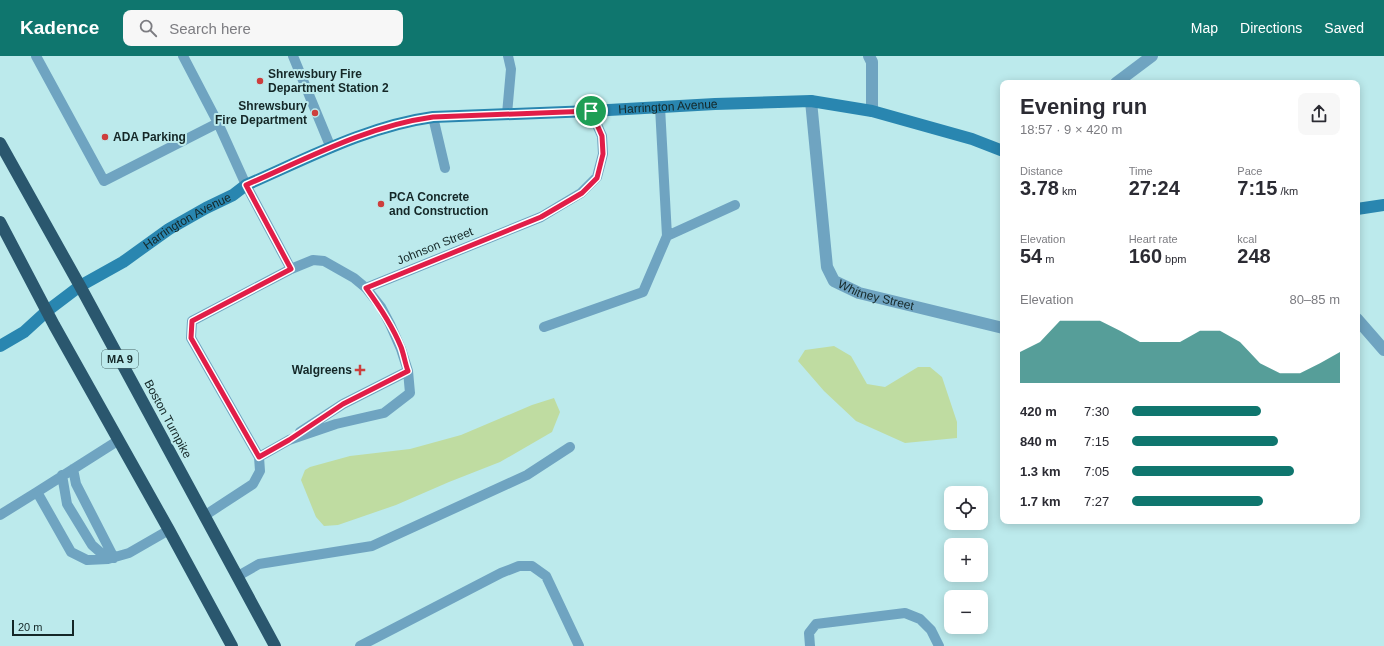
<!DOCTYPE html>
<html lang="en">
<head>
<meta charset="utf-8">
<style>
  :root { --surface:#fff; --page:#f7f7f7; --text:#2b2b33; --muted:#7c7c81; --accent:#0f766e }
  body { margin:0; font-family:Helvetica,sans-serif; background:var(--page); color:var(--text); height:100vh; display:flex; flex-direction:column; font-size:15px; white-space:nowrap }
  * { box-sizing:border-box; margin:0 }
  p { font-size:13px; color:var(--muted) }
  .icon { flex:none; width:22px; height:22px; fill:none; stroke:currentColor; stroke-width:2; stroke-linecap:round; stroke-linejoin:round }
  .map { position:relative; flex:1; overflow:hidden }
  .sheet { position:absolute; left:1000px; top:24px; width:360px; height:444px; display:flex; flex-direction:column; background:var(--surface); border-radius:8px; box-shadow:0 2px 10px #0003 }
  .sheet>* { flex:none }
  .controls { position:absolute; left:944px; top:430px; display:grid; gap:8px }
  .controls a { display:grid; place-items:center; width:44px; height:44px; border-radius:8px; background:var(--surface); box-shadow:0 2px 10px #0003; font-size:20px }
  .scale { position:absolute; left:12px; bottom:10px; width:62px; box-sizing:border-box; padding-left:4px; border:2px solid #142727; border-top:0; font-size:11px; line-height:14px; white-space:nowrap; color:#142727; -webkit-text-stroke:3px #bceaec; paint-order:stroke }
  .pin { position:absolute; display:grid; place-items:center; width:34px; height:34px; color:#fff; margin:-17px; border:2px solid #fff; border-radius:50%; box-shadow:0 1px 4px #0007 }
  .round { display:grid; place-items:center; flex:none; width:42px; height:42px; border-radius:8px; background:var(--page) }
  .head { display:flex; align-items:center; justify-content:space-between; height:68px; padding:0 20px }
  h1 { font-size:22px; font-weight:700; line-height:30px }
  .stats { display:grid; grid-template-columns:repeat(3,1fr); gap:6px; height:68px; padding:4px 20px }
  .stats div { display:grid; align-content:center }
  .stats b { font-size:20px; font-weight:700 }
  .stats small { font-size:11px; font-weight:400 }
  .stats p { font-size:11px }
  .chart { height:112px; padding:8px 20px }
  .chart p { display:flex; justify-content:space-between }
  .chart svg { width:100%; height:72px; margin-top:4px; fill:var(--accent); opacity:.7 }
  ul { padding:0 20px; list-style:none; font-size:13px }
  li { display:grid; grid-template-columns:64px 48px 1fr; align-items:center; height:30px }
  li i { height:10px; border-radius:5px; background:var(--accent) }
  header { display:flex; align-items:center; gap:24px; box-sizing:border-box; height:56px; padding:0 20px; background:var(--accent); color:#fff }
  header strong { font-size:19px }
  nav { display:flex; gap:22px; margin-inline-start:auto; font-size:14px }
  .search { width:280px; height:36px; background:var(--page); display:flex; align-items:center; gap:10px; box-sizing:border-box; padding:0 14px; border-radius:8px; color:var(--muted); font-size:15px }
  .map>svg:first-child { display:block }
  .green { fill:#bfdca1 }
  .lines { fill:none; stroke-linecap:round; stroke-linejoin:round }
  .lane { stroke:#6fa4c1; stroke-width:10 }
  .street { stroke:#6fa4c1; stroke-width:12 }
  .secondary { stroke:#2986b0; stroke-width:12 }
  .highway { stroke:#2a576e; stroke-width:12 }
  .route-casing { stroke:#fff; stroke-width:8 }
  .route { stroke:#e11d48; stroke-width:5 }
  .poi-dot { fill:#cd3e3d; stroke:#bceaec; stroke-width:1.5 }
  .labels { text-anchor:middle; stroke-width:4; stroke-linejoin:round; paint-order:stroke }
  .shield { fill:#bceaec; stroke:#466262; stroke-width:1 }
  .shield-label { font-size:11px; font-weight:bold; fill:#142727 }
  .poi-label { font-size:12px; font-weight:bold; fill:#142727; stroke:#bceaec; text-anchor:start }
  .street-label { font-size:12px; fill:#142727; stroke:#bceaec }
</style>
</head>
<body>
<header>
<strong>Kadence</strong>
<div class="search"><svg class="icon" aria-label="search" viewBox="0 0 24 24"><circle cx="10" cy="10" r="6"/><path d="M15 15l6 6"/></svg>Search here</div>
<nav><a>Map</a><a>Directions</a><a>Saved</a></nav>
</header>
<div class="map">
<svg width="1384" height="590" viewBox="0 0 1384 590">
  <rect width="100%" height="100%" fill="#bceaec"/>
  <path class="green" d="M834,290L851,300L867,328L885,331L918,311H930L942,321L957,366V382L905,387L856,365L824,335L798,305L805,294Z
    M554,342L560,356L552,376L500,406L449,426L396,449L338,469L324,470L316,461L301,424L305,414L310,411L350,400L410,393L461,379L532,349Z"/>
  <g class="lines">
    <path class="lane" d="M36,0L104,125L218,67L246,129L291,213L192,265L191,282L259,401L260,415L253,428L204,460
      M183,0L218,67
      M293,0L331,92
      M660,51L667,180L735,149
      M507,58L511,13L508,0
      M433,61L445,112
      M366,232L541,161L581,137L597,121L603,98L602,80L591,55
      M544,271L643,236L667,180
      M300,376L343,348L408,315
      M119,384L37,436L71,496L87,504L108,503L129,497L169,474
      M259,401L289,384L336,368L384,357L410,337L408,315L401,293L390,268L381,251L366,232L354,222L324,205L313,204L291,213
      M73,413L76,428L114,502
      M62,419L67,448L92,489L108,503
      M0,459L37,436
      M238,520L259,508L372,490L527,419L570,391
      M360,590L501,517L519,510H532L546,520L579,590
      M810,590L809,577L816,568L905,557L920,563L931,574L939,590"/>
    <g class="street">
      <path d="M869,0L872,6V55"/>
      <path d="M1116,27L1152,0"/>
      <path id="s1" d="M811,45L827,211L834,225L859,237L1003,272"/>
      <path d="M1357,263L1384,294"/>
    </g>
    <g class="secondary">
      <path d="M1357,153L1384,149"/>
      <path id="s2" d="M0,290L24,276L47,255L80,230L123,206L169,173L206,152L233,139L246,129C306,103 367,70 433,61L591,55L715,48L811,45L872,55L972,83L1003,95"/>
    </g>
    <path class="highway" d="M0,87L80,230L275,590
      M0,166L54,269L169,474L232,590"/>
  </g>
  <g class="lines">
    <g class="route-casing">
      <path id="route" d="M591,55L602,80L603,98L597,122L582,137L541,161L366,232C380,251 392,269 401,291C404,299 405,307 408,315L343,348L289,384L259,401L191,282L192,265L291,213L246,129C306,103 367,70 433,61Z"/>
    </g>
    <use href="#route" class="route"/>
  </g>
  <g class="poi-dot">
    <circle cx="260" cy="25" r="4"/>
    <circle cx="315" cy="57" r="4"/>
    <circle cx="105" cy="81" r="4"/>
    <circle cx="381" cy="148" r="4"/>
    <path d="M358 308h4v4h4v4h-4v4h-4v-4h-4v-4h4z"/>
  </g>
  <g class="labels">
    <rect class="shield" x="102" y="294" width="36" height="18" rx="3"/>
    <g class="shield-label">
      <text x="120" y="307">MA 9</text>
    </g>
    <g class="poi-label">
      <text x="268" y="22">Shrewsbury Fire<tspan x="268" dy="14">Department Station 2</tspan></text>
      <text x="307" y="54" text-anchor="end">Shrewsbury<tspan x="307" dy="14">Fire Department</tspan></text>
      <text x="113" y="85">ADA Parking</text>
      <text x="389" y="145">PCA Concrete<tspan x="389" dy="14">and Construction</tspan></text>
      <text x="352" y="318" text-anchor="end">Walgreens</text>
    </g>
    <g class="street-label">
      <text dy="4" stroke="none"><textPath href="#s2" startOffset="730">Harrington Avenue</textPath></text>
      <text dy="4" stroke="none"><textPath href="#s2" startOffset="226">Harrington Avenue</textPath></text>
      <text transform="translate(435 190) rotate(-22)" y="4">Johnson Street</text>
      <text dy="4" stroke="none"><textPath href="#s1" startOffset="227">Whitney Street</textPath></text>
      <text transform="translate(168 363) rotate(62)" y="4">Boston Turnpike</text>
    </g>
  </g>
</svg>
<div class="controls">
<a><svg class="icon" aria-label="locate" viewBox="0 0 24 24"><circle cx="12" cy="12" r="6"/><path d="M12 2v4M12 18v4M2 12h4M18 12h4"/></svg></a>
<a>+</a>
<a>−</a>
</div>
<div class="scale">20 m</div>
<div class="pin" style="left:591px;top:55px;background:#1e9e55"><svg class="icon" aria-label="arrive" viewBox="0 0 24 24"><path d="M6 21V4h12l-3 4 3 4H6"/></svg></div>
<section class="sheet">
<div class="head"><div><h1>Evening run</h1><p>18:57 · 9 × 420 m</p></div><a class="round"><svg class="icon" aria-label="share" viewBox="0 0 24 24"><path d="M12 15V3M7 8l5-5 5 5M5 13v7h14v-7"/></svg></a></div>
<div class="stats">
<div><p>Distance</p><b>3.78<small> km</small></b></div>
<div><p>Time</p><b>27:24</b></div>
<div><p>Pace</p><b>7:15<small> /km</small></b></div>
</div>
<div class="stats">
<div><p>Elevation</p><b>54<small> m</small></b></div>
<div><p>Heart rate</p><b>160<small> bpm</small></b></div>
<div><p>kcal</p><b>248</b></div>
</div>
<div class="chart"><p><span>Elevation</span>80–85 m</p>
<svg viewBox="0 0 160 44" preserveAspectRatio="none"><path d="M0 44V25L10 19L20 6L30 6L40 6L50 12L60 19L70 19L80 19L90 12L100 12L110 19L120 32L130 38L140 38L150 32L160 25V44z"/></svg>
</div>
<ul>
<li><b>420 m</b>7:30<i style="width:62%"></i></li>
<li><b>840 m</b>7:15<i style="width:70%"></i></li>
<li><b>1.3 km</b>7:05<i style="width:78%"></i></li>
<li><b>1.7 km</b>7:27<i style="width:63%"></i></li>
</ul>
</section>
</div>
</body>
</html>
